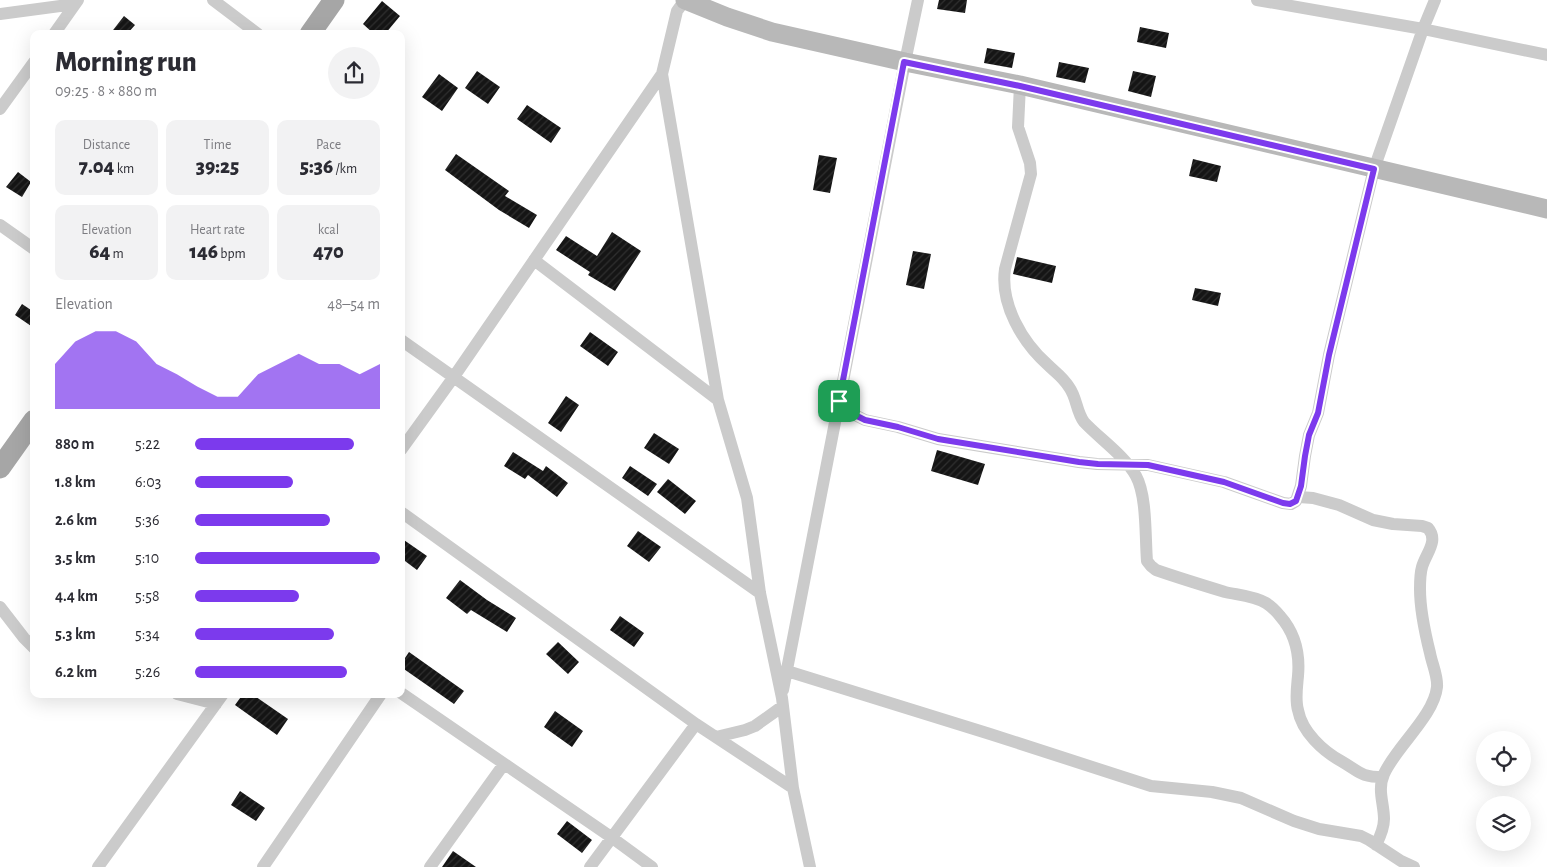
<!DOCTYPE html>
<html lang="en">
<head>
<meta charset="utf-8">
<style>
  :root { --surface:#fff; --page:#f2f2f3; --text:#2b2b33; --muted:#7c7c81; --accent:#7c3aed }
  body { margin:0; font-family:"Alegreya Sans",sans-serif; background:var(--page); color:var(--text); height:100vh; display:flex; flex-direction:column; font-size:19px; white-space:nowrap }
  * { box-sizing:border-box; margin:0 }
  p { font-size:16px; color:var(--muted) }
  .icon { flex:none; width:28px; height:28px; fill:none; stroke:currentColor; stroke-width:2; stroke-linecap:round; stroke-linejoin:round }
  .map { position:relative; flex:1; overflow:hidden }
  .details { position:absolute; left:30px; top:30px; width:375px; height:668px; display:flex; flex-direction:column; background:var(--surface); border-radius:10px; box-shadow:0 5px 20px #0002 }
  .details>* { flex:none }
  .buttons { position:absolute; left:1476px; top:731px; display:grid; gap:10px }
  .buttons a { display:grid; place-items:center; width:55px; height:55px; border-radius:50%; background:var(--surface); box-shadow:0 5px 20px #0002; font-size:25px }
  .pin { position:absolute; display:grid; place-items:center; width:42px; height:42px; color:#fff; margin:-21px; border-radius:10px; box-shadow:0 2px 8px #0006 }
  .round { display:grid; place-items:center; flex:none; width:52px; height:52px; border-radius:26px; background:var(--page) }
  .headline { display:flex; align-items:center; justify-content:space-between; height:85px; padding:0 25px }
  h1 { font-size:28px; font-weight:800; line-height:38px }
  .stats { display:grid; grid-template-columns:repeat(3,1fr); gap:8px; height:85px; padding:5px 25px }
  .stats div { display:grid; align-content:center; border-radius:10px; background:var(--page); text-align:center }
  .stats b { font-size:21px; font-weight:800 }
  .stats small { font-size:14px; font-weight:400 }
  .stats p { font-size:14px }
  .chart { height:140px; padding:10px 25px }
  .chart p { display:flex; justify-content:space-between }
  .chart svg { width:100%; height:90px; margin-top:5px; fill:var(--accent); opacity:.7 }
  ul { padding:0 25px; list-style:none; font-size:16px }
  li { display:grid; grid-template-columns:80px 60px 1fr; align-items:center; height:38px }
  li i { height:12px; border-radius:6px; background:var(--accent) }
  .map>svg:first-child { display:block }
  .building { fill:url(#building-hatch) }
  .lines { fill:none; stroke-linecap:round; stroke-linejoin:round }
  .street { stroke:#cbcbcb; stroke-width:12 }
  .secondary { stroke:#b8b8b8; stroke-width:19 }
  .primary { stroke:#a6a6a6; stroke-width:21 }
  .route-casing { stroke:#fff; stroke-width:10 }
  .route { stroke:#7c3aed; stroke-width:6 }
</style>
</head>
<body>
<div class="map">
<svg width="1547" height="867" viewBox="0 0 1547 867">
  <defs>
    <pattern id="building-hatch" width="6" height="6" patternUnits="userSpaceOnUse" patternTransform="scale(1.25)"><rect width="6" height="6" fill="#151515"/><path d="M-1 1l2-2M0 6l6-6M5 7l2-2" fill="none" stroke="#2f2f2f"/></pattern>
  </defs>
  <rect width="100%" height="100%" fill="#fff"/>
  <path class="building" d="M939,0H967L965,13L937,9Z
    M382,1L400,16L385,34H374L363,24Z
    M124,16L135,25L127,34H110Z
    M1140,27L1169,33L1166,48L1137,42Z
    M987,48L1015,53L1012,68L984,63Z
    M1059,62L1089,68L1085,83L1056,77Z
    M477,71L500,87L488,104L465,88Z
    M1133,71L1156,76L1151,97L1128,91Z
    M439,74L458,88L442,111L422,97Z
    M527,105L561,128L551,143L517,119Z
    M456,154L509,191L505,196L537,215L529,228L499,210L445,170Z
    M819,155L837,158L830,193L813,190Z
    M1193,159L1221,166L1217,182L1189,176Z
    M18,172L31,182L22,197L6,187Z
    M612,232L641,251L615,291L588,275L590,272L556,250L566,236L597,256Z
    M913,251L931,254L924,289L906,285Z
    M1017,257L1056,266L1052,283L1013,274Z
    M1195,288L1221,293L1218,306L1192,300Z
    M22,304L34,312V328L15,315Z
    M590,332L618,352L608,366L580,346Z
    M566,396L579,405L561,432L548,423Z
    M654,433L679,449L669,464L644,448Z
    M937,450L985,464L978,485L931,471Z
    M513,452L543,471L546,466L568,483L557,497L528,475L525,479L504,466Z
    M630,466L657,484L648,496L622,478Z
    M668,479L696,501L685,514L657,492Z
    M638,531L661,547L649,562L627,546Z
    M401,538L427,556L417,570L401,558Z
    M460,580L487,600L516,618L507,632L471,610L467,614L446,598Z
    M620,616L644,633L634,647L610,630Z
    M558,642L579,662L568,674L546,654Z
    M409,652L464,691L454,704L401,667V664Z
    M243,694H252L288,719L277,735L235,705Z
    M555,711L583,731L572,747L544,727Z
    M240,791L265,808L256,821L231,805Z
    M567,821L592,840L582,853L557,834Z
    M453,851L476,867H442Z"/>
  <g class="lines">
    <path class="street" d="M213,0L258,34
      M685,0L677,11L662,74L718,400L747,498L760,593L782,698L793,788L810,867
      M1257,0L1423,29L1547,55
      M0,14L75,4
      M54,34L78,0
      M1020,85L1018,127L1030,163L1031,174L1005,269C1000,304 1022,342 1048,365C1056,373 1062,376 1069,387C1077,398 1076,411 1084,422C1100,439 1125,456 1136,476C1147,496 1145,536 1147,561L1151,566L1156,570C1179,578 1202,585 1225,592C1238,595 1254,596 1266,603C1271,606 1276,611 1280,616C1295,633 1300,654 1298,676C1297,687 1295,700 1298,710C1302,732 1323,751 1341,761C1360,772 1360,777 1383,777
      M0,109L34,62
      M0,225L34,249
      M534,260L718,400
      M401,340L760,593
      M839,401L855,415L865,420L898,427L938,439L1079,462L1097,464L1148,465L1224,482L1283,503L1291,504L1296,501L1301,486L1305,456L1309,435L1318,413L1329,355L1374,169L1423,29L1435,0
      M401,450L453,378L662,74
      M1299,497L1313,498L1339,505L1373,520L1393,524L1422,526L1428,528C1439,541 1426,553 1422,567C1420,574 1420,582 1420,589C1420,610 1425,633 1430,653C1432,664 1438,676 1437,687C1434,716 1396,747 1384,774C1377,790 1384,803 1384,819C1384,828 1380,837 1376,845
      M401,512L696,724L793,788
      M0,607L24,638L34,648
      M787,671L990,734L1151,786L1212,792L1241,798L1294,821L1319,829L1361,836L1369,840L1401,861L1414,867
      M783,690L905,62L918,0
      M401,693L611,837L652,867
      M177,694L216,704
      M716,737L745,730L755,726L783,706
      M98,867L223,694
      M263,867L381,694
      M430,867L504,764
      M590,867L696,724"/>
    <path class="secondary" d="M685,0L727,17L772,32L905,62L1020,85L1547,209"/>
    <path class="primary" d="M310,34L334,0
      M0,468L34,420"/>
  </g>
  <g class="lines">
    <g class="route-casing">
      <path id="route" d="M904,62L1020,86L1374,169L1329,355L1318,413L1309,435L1305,456L1301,486L1296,501L1290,504L1283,503L1224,482L1148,465L1098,464L1079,462L938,439L898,427L865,420L855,415L839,401Z"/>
    </g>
    <use href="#route" class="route"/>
  </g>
</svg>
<div class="buttons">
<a><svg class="icon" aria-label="locate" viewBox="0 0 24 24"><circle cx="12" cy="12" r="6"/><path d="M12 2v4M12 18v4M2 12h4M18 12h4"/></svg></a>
<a><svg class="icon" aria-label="layers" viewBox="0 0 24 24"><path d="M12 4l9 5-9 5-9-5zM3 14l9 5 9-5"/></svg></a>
</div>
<div class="pin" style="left:839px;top:401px;background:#1e9e55"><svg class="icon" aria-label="arrive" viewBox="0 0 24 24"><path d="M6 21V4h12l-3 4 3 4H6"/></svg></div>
<section class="details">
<div class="headline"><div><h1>Morning run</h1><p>09:25 · 8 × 880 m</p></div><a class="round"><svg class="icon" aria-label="share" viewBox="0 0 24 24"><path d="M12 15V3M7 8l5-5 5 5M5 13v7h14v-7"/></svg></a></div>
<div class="stats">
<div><p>Distance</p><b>7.04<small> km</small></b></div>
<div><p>Time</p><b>39:25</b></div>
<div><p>Pace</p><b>5:36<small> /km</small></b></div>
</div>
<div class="stats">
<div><p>Elevation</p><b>64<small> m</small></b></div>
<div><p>Heart rate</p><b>146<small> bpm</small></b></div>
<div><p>kcal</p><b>470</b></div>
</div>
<div class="chart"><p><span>Elevation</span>48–54 m</p>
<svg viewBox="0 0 160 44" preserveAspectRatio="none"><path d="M0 44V22L10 11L20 6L30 6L40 11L50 22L60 27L70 33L80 38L90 38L100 27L110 22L120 17L130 22L140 22L150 27L160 22V44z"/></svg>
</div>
<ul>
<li><b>880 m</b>5:22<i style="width:86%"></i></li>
<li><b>1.8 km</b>6:03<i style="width:53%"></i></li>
<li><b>2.6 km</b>5:36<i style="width:73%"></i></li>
<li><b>3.5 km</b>5:10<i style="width:100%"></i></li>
<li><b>4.4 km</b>5:58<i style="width:56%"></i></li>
<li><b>5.3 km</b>5:34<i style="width:75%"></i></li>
<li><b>6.2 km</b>5:26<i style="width:82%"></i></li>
</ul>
</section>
</div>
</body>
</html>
